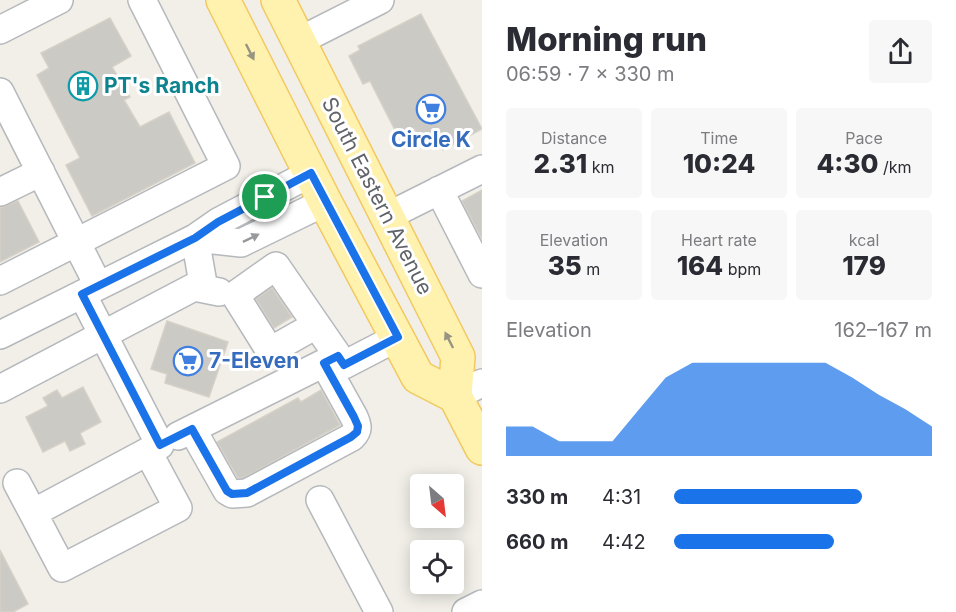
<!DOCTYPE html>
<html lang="en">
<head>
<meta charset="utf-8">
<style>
  :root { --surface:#fff; --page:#f7f7f7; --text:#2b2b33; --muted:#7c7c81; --accent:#1a73e8 }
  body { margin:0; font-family:Inter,sans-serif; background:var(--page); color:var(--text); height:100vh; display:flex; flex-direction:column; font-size:22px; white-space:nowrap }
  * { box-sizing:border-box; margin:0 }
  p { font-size:20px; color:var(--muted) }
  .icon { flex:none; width:33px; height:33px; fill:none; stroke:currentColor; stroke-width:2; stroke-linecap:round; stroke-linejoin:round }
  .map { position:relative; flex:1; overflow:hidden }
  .sheet { display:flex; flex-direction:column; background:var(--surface); width:474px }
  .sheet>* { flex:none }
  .needle { width:39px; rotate:152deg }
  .tools { position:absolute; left:410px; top:474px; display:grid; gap:12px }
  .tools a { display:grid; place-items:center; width:54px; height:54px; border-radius:6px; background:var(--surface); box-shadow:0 3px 15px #0003; font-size:30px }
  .pin { position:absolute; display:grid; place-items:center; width:51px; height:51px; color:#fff; margin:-26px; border:3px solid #fff; border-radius:50%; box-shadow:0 2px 6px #0007 }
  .round { display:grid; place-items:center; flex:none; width:63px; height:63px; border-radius:6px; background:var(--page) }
  .summary { display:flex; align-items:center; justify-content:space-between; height:102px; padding:0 24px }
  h1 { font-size:33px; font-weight:800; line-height:45px }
  .figures { display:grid; grid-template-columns:repeat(3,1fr); gap:9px; height:102px; padding:6px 24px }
  .figures div { display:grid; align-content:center; border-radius:6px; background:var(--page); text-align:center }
  .figures b { font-size:26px; font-weight:800 }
  .figures small { font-size:16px; font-weight:400 }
  .figures p { font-size:16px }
  .chart { height:168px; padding:12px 24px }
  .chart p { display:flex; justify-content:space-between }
  .chart svg { width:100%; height:108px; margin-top:6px; fill:var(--accent); opacity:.7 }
  ul { padding:0 24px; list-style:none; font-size:20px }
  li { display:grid; grid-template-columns:96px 72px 1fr; align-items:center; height:45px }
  li i { height:15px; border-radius:8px; background:var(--accent) }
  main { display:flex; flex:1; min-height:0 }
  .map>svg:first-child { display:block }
  .building { fill:#cccac5; stroke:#d6d1c6; stroke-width:1.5 }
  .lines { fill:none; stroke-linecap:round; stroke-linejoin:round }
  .minor-casing { stroke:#b5b8bc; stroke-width:30 }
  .major-casing { stroke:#f2c960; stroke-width:36 }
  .minor { stroke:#fff; stroke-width:27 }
  .major { stroke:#fff2af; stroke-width:33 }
  .oneway { fill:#979581 }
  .oneway2 { fill:#979a9d }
  .route-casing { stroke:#fff; stroke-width:12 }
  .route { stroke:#1a73e8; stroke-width:8 }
  .labels { text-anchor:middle; stroke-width:6; stroke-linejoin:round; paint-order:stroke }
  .culture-label { font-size:21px; font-weight:bold; fill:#0d838f; stroke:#fff; text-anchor:start }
  .shop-label { font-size:21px; font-weight:bold; fill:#366cbe; stroke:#fff }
  .street-label { font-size:21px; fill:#5f6368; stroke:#fff }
</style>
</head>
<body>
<main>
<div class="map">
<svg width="482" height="612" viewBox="0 0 482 612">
  <rect width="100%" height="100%" fill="#f1efe8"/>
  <path class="building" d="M421,14L482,129L443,150L436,136L422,144L414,128L398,136L370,81L363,84L349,56L360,50L358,46Z
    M110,18L131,56L112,67L130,97L124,100L140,127L169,112L195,163L92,216L66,165L80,158L37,75L49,68L41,53Z
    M482,190V239L462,201Z
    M18,201L39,242L0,262V208Z
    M272,288L292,317L274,328L256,299Z
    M167,321L228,342L209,397L165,383L167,374L151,369Z
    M83,387L101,422L80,433L85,444L70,451L65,441L43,452L26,417L48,406L43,398L57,390L62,398Z
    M321,390L340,425L243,478H238L217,442L298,398L301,402Z
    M0,550L28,604L13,612H0Z"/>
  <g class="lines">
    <g class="minor-casing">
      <path id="minor" d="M0,30L59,0
        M299,41L380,0
        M0,92L98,285
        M439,190L482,274
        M0,192L41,172
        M388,216L482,169
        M195,238L241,243L325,202
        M195,238L204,289L219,292
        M0,281L226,166L142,0
        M316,325L270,351L235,295L276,266L338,356L344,365L398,337
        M0,335L195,238L218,222L311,173
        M0,389L194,287L204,289
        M455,396L482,383
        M192,429L227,491L232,494L247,493L352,437C359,430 358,426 354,417L324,363
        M178,436L338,356
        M17,483L33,513L160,445L82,294
        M320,500L379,612
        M33,513L62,568L178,508L148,452
        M466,612L482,604"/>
    </g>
    <g class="major-casing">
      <path id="major" d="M223,0L325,202L418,377L455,396
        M278,0L458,357L455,396L482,448"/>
    </g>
    <use href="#minor" class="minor"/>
    <use href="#major" class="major"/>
  </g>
  <defs><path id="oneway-solid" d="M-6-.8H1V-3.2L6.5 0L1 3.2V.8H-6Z" transform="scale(1.5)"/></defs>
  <g class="oneway">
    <use href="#oneway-solid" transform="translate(250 52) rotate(63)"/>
    <use href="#oneway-solid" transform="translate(449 340) rotate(-117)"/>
  </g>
  <use class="oneway2" href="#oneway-solid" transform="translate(251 238) rotate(-26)"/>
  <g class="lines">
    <g class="route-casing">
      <path id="route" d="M311,173L398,337L344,365L338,356L324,363L354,417L358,426L357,432L351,437L247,493L232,494L227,491L192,429L160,445L82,294L195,238L218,222Z"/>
    </g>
    <use href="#route" class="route"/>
  </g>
  <defs>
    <g id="building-ring" transform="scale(1.5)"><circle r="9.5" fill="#fff" stroke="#0f9aa8" stroke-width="1.5"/><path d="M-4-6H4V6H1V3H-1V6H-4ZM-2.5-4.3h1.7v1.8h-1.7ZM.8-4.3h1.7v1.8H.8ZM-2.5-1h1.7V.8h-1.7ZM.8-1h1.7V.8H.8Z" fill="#0f9aa8"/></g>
    <g id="supermarket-ring" transform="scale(1.5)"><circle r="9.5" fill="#fff" stroke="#3f7fe0" stroke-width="1.5"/><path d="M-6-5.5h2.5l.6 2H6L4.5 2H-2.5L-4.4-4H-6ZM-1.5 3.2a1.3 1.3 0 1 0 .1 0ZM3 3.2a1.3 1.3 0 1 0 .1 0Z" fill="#3f7fe0"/></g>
  </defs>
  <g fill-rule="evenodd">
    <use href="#building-ring" x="83" y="86"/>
    <use href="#supermarket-ring" x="431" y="109"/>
    <use href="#supermarket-ring" x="188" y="361"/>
  </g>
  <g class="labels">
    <g class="culture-label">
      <text x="104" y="93">PT's Ranch</text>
    </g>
    <g class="shop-label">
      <text x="431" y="147">Circle K</text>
      <text x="209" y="368" text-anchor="start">7-Eleven</text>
    </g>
    <g class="street-label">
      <text transform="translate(377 196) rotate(63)" y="7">South Eastern Avenue</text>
    </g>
  </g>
</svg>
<div class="tools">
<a><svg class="needle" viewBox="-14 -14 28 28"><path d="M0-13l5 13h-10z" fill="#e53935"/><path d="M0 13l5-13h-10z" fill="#7c7c81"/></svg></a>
<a><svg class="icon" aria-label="locate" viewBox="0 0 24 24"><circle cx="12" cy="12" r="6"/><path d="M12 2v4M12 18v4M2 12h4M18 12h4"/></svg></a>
</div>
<div class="pin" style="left:265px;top:197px;background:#1e9e55"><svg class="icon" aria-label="arrive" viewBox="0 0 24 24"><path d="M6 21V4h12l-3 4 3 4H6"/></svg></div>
</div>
<section class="sheet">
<div class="summary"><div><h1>Morning run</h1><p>06:59 · 7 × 330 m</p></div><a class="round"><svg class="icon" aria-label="share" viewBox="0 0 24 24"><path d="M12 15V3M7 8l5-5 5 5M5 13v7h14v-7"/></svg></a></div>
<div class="figures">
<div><p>Distance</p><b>2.31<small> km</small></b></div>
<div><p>Time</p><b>10:24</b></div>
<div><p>Pace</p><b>4:30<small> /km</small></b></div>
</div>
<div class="figures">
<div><p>Elevation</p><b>35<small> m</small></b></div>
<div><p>Heart rate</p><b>164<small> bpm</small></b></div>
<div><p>kcal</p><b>179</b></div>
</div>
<div class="chart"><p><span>Elevation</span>162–167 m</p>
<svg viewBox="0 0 160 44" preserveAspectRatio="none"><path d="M0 44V32L10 32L20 38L30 38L40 38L50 25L60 12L70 6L80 6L90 6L100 6L110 6L120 6L130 12L140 19L150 25L160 32V44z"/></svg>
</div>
<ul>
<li><b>330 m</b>4:31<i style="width:73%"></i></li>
<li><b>660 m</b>4:42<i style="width:62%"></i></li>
</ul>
</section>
</main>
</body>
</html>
